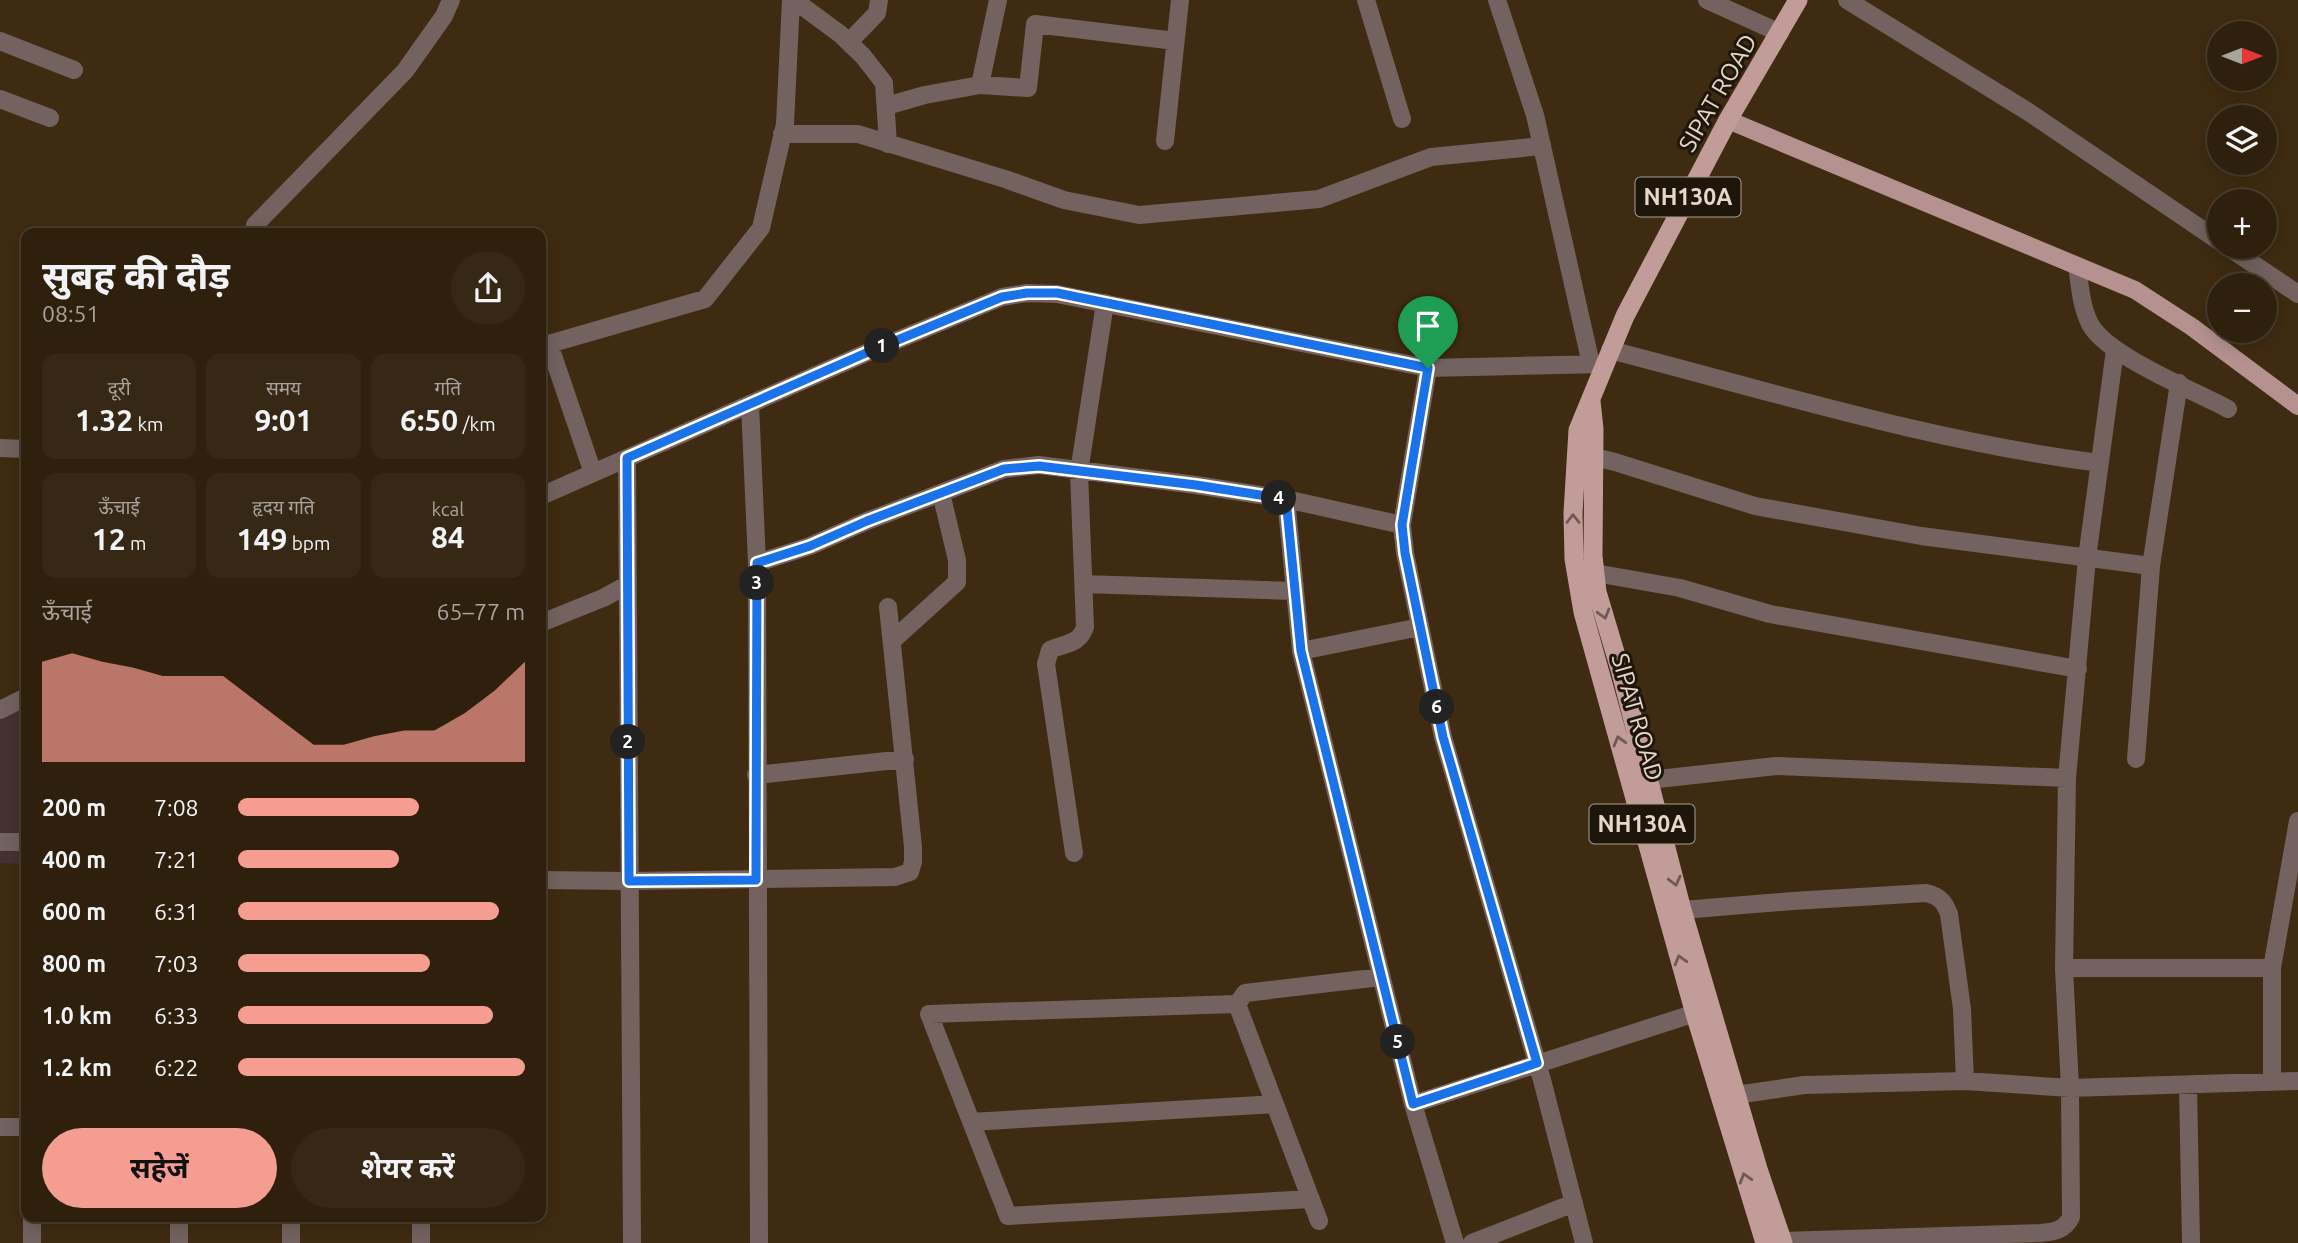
<!DOCTYPE html>
<html lang="hi">
<head>
<meta charset="utf-8">
<style>
  :root { --surface:#2f200d; --page:#372816; --text:#f1f3f6; --muted:#a7a39d; --line:#4a3e2e; --accent:#f59d90 }
  body { margin:0; font-family:Ubuntu,"Noto Sans Devanagari",sans-serif; background:var(--page); color:var(--text); height:100vh; display:flex; flex-direction:column; font-size:26px; white-space:nowrap }
  * { box-sizing:border-box; margin:0 }
  p { font-size:23px; color:var(--muted) }
  .icon { flex:none; width:38px; height:38px; fill:none; stroke:currentColor; stroke-width:2; stroke-linecap:round; stroke-linejoin:round }
  .map { position:relative; flex:1; overflow:hidden }
  .sheet { position:absolute; left:21px; top:228px; width:525px; height:994px; display:flex; flex-direction:column; background:var(--surface); border-radius:14px; box-shadow:0 4px 18px #0003,0 0 0 2px var(--line) }
  .sheet>* { flex:none }
  .needle { width:46px; rotate:90deg }
  .buttons { position:absolute; left:2207px; top:21px; display:grid; gap:14px }
  .buttons a { display:grid; place-items:center; width:70px; height:70px; border-radius:50%; background:var(--surface); box-shadow:0 4px 18px #0003,0 0 0 2px var(--line); font-size:35px }
  .pin { position:absolute; display:grid; place-items:center; width:60px; height:60px; color:#fff; margin:-72px -30px; border-radius:50% 50% 50% 0; rotate:-45deg; box-shadow:0 0 7px #0007 }
  .pin .icon { rotate:45deg }
  .km { position:absolute; width:35px; height:35px; margin:-18px; border-radius:50%; background:#222; color:#fff; font-size:19px; line-height:35px; text-align:center }
  .round { display:grid; place-items:center; flex:none; width:74px; height:74px; border-radius:37px; background:var(--page) }
  .overview { display:flex; align-items:center; justify-content:space-between; height:119px; padding:0 21px }
  h1 { font-size:38px; font-weight:700; line-height:52px }
  .figures { display:grid; grid-template-columns:repeat(3,1fr); gap:10px; height:119px; padding:7px 21px }
  .figures div { display:grid; align-content:center; border-radius:14px; background:var(--page); text-align:center }
  .figures b { font-size:30px; font-weight:700 }
  .figures small { font-size:19px; font-weight:400 }
  .figures p { font-size:19px }
  .chart { height:196px; padding:14px 21px }
  .chart p { display:flex; justify-content:space-between }
  .chart svg { width:100%; height:126px; margin-top:7px; fill:var(--accent); opacity:.7 }
  .primary-button { display:flex; gap:14px; margin-top:auto; padding:14px 21px }
  .primary-button a { flex:1; height:80px; border-radius:42px; background:var(--accent); color:#111; font-size:28px; font-weight:700; line-height:80px; text-align:center }
  .primary-button a+a { background:var(--page); color:var(--text) }
  ul { padding:0 21px; list-style:none; font-size:23px }
  li { display:grid; grid-template-columns:112px 84px 1fr; align-items:center; height:52px }
  li i { height:18px; border-radius:9px; background:var(--accent) }
  .map>svg:first-child { display:block }
  .commercial { fill:#463132 }
  .lines { fill:none; stroke-linecap:round; stroke-linejoin:round }
  .minor { stroke:#736260; stroke-width:18 }
  .tertiary { stroke:#736260; stroke-width:18 }
  .primary { stroke:#b5928f; stroke-width:18 }
  .trunk { stroke:#c29c98; stroke-width:19 }
  .oneway { stroke:#705952 }
  .route-casing { stroke:#fff; stroke-width:14 }
  .route { stroke:#1a73e8; stroke-width:9 }
  .labels { text-anchor:middle; stroke-width:6; stroke-linejoin:round; paint-order:stroke }
  .shield { fill:#1f160b; stroke:#aa9e90; stroke-width:2 }
  .shield-label { font-size:23px; font-weight:bold; fill:#e5d8c9 }
  .street-label { font-size:24px; fill:#e5d8c9; stroke:#1f160b }
</style>
</head>
<body>
<div class="map">
<svg width="2298" height="1243" viewBox="0 0 2298 1243">
  <rect width="100%" height="100%" fill="#3f2b11"/>
  <path class="commercial" d="M26,694V864L0,863V705Z"/>
  <g class="lines">
    <path class="minor" d="M794,0L840,34L863,56L884,83L888,144
      M1366,0L1402,119
      M1847,0L2027,111L2219,241
      M0,41L74,70
      M849,42L877,13L879,0
      M980,85L1028,88L1035,24L1175,41
      M0,99L50,118
      M886,106L925,95L980,85L998,0
      M782,134H858L1005,179L1064,200L1139,215L1319,199L1431,157L1542,146
      M1165,141L1180,0
      M255,225L405,71L444,16L451,0
      M2228,247L2298,294
      M2077,266C2080,286 2081,306 2090,324C2107,356 2195,391 2228,409
      M1610,350C1773,392 1933,442 2100,463
      M1428,368L1402,525L1405,553L1443,737L1542,1080L1584,1243
      M750,404L757,563L759,1243
      M0,448L26,449
      M1582,454L1615,462L1755,506L1921,536L2151,566
      M627,458L632,1243
      M593,473L549,344L705,299L761,228L785,124L791,0
      M1286,499L1301,651L1413,1104L1455,1243
      M757,563L810,546L867,521L1004,469L1039,465L1196,485L1286,499L1402,525
      M1584,571L1680,588L1770,614L2078,669
      M1084,584L1295,591
      M541,623L603,598L627,585
      M893,640L957,582V560L941,493
      M1301,651L1420,627
      M2136,759L2151,566L2179,383
      M756,775L905,759
      M1649,780L1776,766L2067,778
      M0,842H26
      M1074,853L1046,664L1050,650C1065,643 1079,645 1085,627L1079,472L1105,303
      M541,880L629,881L895,877L910,872L913,862V847L888,607
      M1682,910L1793,901L1926,893C1939,896 1944,901 1949,914L1962,1009L1965,1081
      M2064,968H2272
      M1237,1004L1245,993L1381,977
      M2272,1082V968L2298,821
      M2188,1085L2191,1243
      M1736,1095L1804,1085L1965,1081L2070,1088L2298,1081
      M1413,1104L1708,1009
      M971,1122L1275,1104
      M0,1127H26
      M1311,1199L1008,1216L929,1014L1237,1004L1319,1221
      M421,1216V1243
      M1782,1241L2040,1233C2054,1232 2065,1230 2071,1217L2070,1088L2064,968L2067,778L2087,558L2115,350
      M32,1243V1216
      M179,1243V1216
      M291,1243V1216
      M1472,1243L1574,1203"/>
    <path class="tertiary" d="M1497,0L1535,115L1591,364
      M1707,0L1780,33
      M541,496L866,353L1002,297L1027,293L1057,294L1428,368L1605,364
      M0,710L26,697"/>
    <path class="primary" d="M1728,120L2135,290L2192,327L2298,406"/>
    <path class="trunk" d="M1591,401L1594,429L1593,556L1597,592L1620,669L1682,910L1758,1169L1783,1243
      M1765,1243L1695,1014L1583,612L1574,559L1573,513L1578,430L1625,316L1728,120L1798,0"/>
  </g>
  <defs><path id="oneway-chevron" d="M-2-3.5L2.5 0L-2 3.5" fill="none" stroke-width="1.6" stroke-linecap="round" stroke-linejoin="round" transform="scale(1.75)"/></defs>
  <g class="oneway">
    <use href="#oneway-chevron" transform="translate(1573 519) rotate(-90)"/>
    <use href="#oneway-chevron" transform="translate(1604 614) rotate(74)"/>
    <use href="#oneway-chevron" transform="translate(1619 741) rotate(-106)"/>
    <use href="#oneway-chevron" transform="translate(1675 881) rotate(76)"/>
    <use href="#oneway-chevron" transform="translate(1680 960) rotate(-106)"/>
    <use href="#oneway-chevron" transform="translate(1745 1178) rotate(-107)"/>
  </g>
  <g class="lines">
    <g class="route-casing">
      <path id="route" d="M1027,293H1057L1428,368L1402,525L1405,553L1443,737L1537,1063L1413,1104L1301,651L1286,499L1196,485L1039,466L1004,469L867,521L810,546L757,563L756,880L629,881L627,458L866,353L1002,297Z"/>
    </g>
    <use href="#route" class="route"/>
  </g>
  <g class="labels">
    <g class="shield">
      <rect x="1635.5" y="177.5" width="105" height="39" rx="5"/>
      <rect x="1589.5" y="804.5" width="105" height="39" rx="5"/>
    </g>
    <g class="shield-label">
      <text x="1688" y="205">NH130A</text>
      <text x="1642" y="832">NH130A</text>
    </g>
    <g class="street-label">
      <text transform="translate(1718 93) rotate(-60)" y="8">SIPAT ROAD</text>
      <text transform="translate(1637 717) rotate(74)" y="8">SIPAT ROAD</text>
    </g>
  </g>
</svg>
<div class="buttons">
<a><svg class="needle" viewBox="-14 -14 28 28"><path d="M0-13l5 13h-10z" fill="#e53935"/><path d="M0 13l5-13h-10z" fill="#a7a39d"/></svg></a>
<a><svg class="icon" aria-label="layers" viewBox="0 0 24 24"><path d="M12 4l9 5-9 5-9-5zM3 14l9 5 9-5"/></svg></a>
<a>+</a>
<a>−</a>
</div>
<div class="pin" style="left:1428px;top:368px;background:#1e9e55"><svg class="icon" aria-label="arrive" viewBox="0 0 24 24"><path d="M6 21V4h12l-3 4 3 4H6"/></svg></div>
<b class="km" style="left:882px;top:346px">1</b>
<b class="km" style="left:628px;top:742px">2</b>
<b class="km" style="left:757px;top:583px">3</b>
<b class="km" style="left:1279px;top:498px">4</b>
<b class="km" style="left:1398px;top:1042px">5</b>
<b class="km" style="left:1437px;top:707px">6</b>
<section class="sheet">
<div class="overview"><div><h1>सुबह की दौड़</h1><p>08:51</p></div><a class="round"><svg class="icon" aria-label="share" viewBox="0 0 24 24"><path d="M12 15V3M7 8l5-5 5 5M5 13v7h14v-7"/></svg></a></div>
<div class="figures">
<div><p>दूरी</p><b>1.32<small> km</small></b></div>
<div><p>समय</p><b>9:01</b></div>
<div><p>गति</p><b>6:50<small> /km</small></b></div>
</div>
<div class="figures">
<div><p>ऊँचाई</p><b>12<small> m</small></b></div>
<div><p>हृदय गति</p><b>149<small> bpm</small></b></div>
<div><p>kcal</p><b>84</b></div>
</div>
<div class="chart"><p><span>ऊँचाई</span>65–77 m</p>
<svg viewBox="0 0 160 44" preserveAspectRatio="none"><path d="M0 44V9L10 6L20 9L30 11L40 14L50 14L60 14L70 22L80 30L90 38L100 38L110 35L120 33L130 33L140 27L150 19L160 9V44z"/></svg>
</div>
<ul>
<li><b>200 m</b>7:08<i style="width:63%"></i></li>
<li><b>400 m</b>7:21<i style="width:56%"></i></li>
<li><b>600 m</b>6:31<i style="width:91%"></i></li>
<li><b>800 m</b>7:03<i style="width:67%"></i></li>
<li><b>1.0 km</b>6:33<i style="width:89%"></i></li>
<li><b>1.2 km</b>6:22<i style="width:100%"></i></li>
</ul>
<div class="primary-button"><a>सहेजें</a><a>शेयर करें</a></div>
</section>
</div>
</body>
</html>
